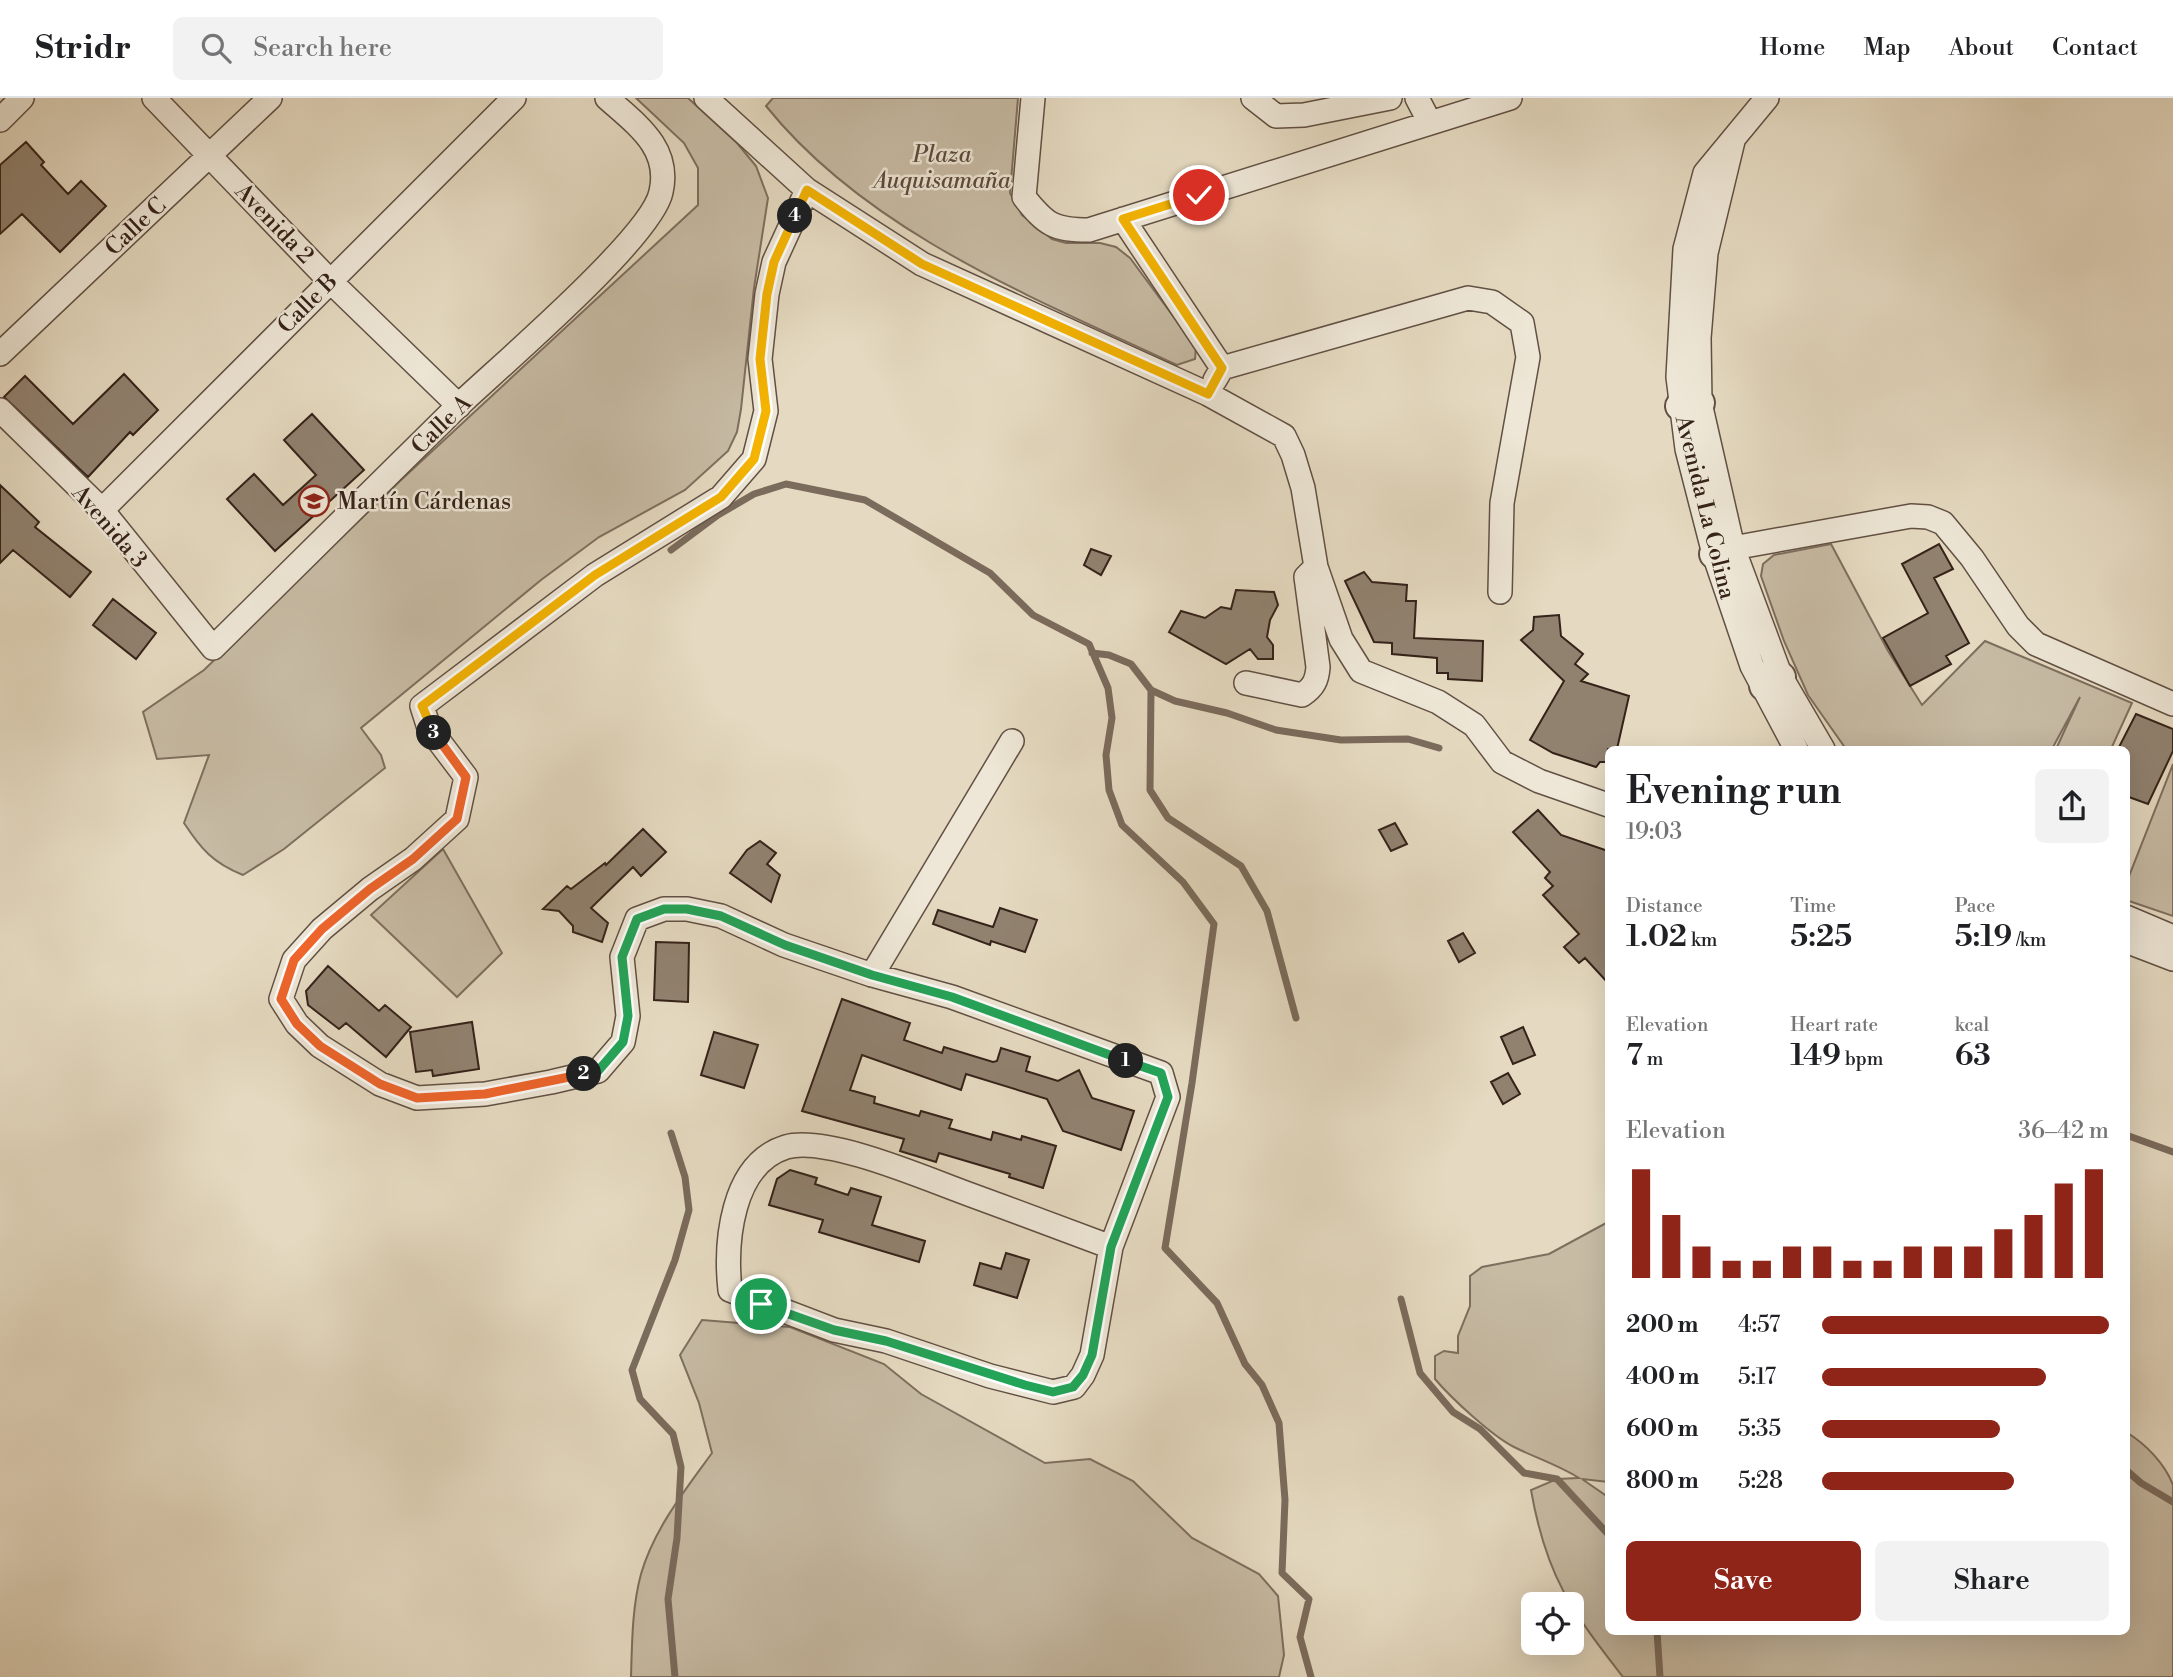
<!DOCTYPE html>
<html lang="en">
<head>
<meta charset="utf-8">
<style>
  :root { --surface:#fff; --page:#f2f2f2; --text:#202124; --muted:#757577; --line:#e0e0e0; --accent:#8f2418 }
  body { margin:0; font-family:"Libre Bodoni",serif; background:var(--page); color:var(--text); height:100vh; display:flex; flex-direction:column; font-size:26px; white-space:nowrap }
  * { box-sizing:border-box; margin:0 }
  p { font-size:23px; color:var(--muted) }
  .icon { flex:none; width:38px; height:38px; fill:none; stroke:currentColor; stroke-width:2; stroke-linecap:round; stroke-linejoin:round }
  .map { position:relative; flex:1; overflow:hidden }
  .details { position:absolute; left:1605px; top:648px; width:525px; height:889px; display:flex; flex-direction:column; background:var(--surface); border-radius:10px; box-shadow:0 7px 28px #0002 }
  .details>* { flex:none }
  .buttons { position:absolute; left:1521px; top:1494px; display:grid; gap:14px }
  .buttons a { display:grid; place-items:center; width:63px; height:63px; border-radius:10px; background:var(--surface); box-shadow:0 7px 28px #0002; font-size:35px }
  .pin { position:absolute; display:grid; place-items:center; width:60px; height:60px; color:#fff; margin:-30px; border:4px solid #fff; border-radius:50%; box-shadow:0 2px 7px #0007 }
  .km { position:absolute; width:35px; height:35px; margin:-18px; border-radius:50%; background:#222; color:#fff; font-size:19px; line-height:35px; text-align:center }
  .round { display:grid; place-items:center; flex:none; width:74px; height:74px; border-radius:10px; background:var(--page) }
  .headline { display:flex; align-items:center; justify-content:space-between; height:119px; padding:0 21px }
  h1 { font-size:38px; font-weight:600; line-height:52px }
  .metrics { display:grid; grid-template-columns:repeat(3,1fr); gap:10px; height:119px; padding:7px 21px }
  .metrics div { display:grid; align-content:center }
  .metrics b { font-size:30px; font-weight:600 }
  .metrics small { font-size:19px; font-weight:400 }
  .metrics p { font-size:19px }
  .chart { height:196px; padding:14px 21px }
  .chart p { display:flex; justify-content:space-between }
  .chart svg { width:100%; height:126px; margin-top:7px; stroke:var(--accent); stroke-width:6 }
  .cta { display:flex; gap:14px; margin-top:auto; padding:14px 21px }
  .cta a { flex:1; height:80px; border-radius:10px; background:var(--accent); color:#fff; font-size:28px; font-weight:600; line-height:80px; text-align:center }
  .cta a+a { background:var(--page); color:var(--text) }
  ul { padding:0 21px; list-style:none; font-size:23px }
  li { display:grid; grid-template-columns:112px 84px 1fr; align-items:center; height:52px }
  li i { height:18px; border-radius:9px; background:var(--accent) }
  header { display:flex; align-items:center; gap:42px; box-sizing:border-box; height:98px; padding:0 35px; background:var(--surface); border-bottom:2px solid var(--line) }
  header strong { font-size:33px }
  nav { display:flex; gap:38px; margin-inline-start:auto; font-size:24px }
  .search { width:490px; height:63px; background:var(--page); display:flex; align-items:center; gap:18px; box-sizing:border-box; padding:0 24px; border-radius:10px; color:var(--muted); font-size:26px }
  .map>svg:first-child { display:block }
  .green { fill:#c7bba4; stroke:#7e6e5e; stroke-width:2 }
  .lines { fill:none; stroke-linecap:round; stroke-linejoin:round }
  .stream { stroke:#7b6b5c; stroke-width:7 }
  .building { fill:#918270; stroke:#352219; stroke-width:2 }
  .minor-casing { stroke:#615043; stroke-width:26 }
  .tertiary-casing { stroke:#615043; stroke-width:32 }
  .minor { stroke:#eee7d7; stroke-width:23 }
  .tertiary { stroke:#eee7d7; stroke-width:28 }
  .split-1-casing { stroke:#fff; stroke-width:14 }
  .split-2-casing { stroke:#fff; stroke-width:14 }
  .split-3-casing { stroke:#fff; stroke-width:14 }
  .split-4-casing { stroke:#fff; stroke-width:14 }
  .split-5-casing { stroke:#fff; stroke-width:14 }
  .split-1 { stroke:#22a559; stroke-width:9 }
  .split-2 { stroke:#22a559; stroke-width:9 }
  .split-3 { stroke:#f0652b; stroke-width:9 }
  .split-4 { stroke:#f5b400; stroke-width:9 }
  .split-5 { stroke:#f5b400; stroke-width:9 }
  .labels { text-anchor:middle; stroke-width:5; stroke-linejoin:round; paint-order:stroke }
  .park-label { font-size:23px; font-style:italic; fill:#5a483c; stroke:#eee7d7 }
  .street-label { font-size:23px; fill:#352219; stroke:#eee7d7 }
  .poi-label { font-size:23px; fill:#352219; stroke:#eee7d7; text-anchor:start }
</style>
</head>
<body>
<header>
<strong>Stridr</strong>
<div class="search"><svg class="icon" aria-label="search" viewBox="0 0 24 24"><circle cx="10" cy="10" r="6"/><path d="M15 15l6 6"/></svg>Search here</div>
<nav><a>Home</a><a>Map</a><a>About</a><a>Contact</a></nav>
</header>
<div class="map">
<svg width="2173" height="1579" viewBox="0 0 2173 1579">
  <rect width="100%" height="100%" fill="#e5dac1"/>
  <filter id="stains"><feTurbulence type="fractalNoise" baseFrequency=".00286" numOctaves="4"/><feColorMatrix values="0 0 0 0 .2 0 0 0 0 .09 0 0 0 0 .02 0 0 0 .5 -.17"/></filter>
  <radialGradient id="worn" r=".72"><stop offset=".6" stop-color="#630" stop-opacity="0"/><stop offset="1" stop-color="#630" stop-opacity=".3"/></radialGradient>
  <path class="green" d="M636,0H688L737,45L756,68L768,100L754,190L741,311L737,334L728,353L685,392L599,439L541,482L361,630L381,657L385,670L284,751L243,777C213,765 201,751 184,725L209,657L157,661L143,614L204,572L401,382L698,107V70L684,45Z
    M773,0H1018L1010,95L1022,117L1052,141L1066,145H1100L1116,149L1130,160L1196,249L1195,261L1177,267C1034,200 867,134 766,8Z
    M1831,446L1888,553L1922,607L1985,543L2132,605L2111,651H2056L2080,599L2052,651H1846L1808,597L1784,543L1761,478L1763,466L1774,457Z
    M2173,666V818L2126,802V786Z
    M443,751L502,855L457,899L371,817Z
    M1608,1124V1384L1582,1381L1608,1399V1533H2126V1334C2146,1346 2165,1366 2173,1387V1579H1623C1571,1512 1546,1478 1531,1392L1557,1381L1579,1380C1558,1367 1536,1360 1514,1349C1492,1338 1451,1300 1435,1281V1258L1444,1253L1458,1255V1238L1470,1208V1178L1482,1169L1549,1156Z
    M702,1222L790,1229L884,1266L921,1296L1045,1365L1090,1361L1133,1383L1192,1440L1259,1476L1278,1498L1284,1557L1279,1579H631C632,1546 632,1509 641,1476C654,1431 685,1392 712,1355L699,1305L680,1257Z"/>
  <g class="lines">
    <path class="stream" d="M671,452L718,417L754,396L786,386L865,402L990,475L1033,517L1089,546L1108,590L1112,620L1106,657L1109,692L1122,727L1183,784L1214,826L1192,985L1165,1150L1217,1205L1245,1266L1262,1287L1279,1325L1285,1402L1282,1475L1309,1501L1300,1539L1311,1579
      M1092,555L1109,557L1131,566L1151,592L1175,603L1227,615L1276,632L1341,642L1408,641L1439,650
      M1151,592L1150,692L1168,720L1241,768L1267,813L1296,920
      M671,1035L685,1079L689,1112L675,1162L632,1272L640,1301L673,1336L681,1369L677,1440L668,1501L675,1579
      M2126,1037L2173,1054
      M1401,1201L1420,1275L1453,1314L1480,1331L1524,1375L1557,1381L1608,1436
      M2126,1372L2141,1385L2173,1404
      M1657,1533L1660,1579"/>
  </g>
  <path class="building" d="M26,44L44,64L41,67L68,96L81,83L106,108L60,154L22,116L0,136V67Z
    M124,276L158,312L133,337L130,334L88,379L4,299L25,278L73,326Z
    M312,316L364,372L275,453L227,401L254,376L283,407L316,377L284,342Z
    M0,387L39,424L35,429L91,474L70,499L13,452L0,465Z
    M1939,446L1953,471L1934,480L1969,545L1946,558L1951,566L1910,588L1883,540L1928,515L1902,466Z
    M1091,451L1111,458L1101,477L1084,467Z
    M1364,474L1372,484L1407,487L1406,503H1416L1414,540L1483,543L1482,583L1448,581V575H1437V560L1392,556V545L1374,544L1345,483Z
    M1236,492L1274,494L1278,507L1270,522L1267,539L1273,547V561H1258L1250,551L1226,566L1169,534L1181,513L1205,520L1221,509L1231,511Z
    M113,501L156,535L136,561L93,527Z
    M1559,517L1561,538L1583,556L1575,566L1588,576L1581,583L1629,598L1617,651H1608V664H1600L1596,669L1553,655L1530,642L1564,583L1521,542L1533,532L1534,519Z
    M2136,616L2173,631V653L2148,706L2126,698V651H2118Z
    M1538,712L1561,737L1608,753V885L1585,860L1579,865L1564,849L1579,836L1543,797L1553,788L1545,780L1550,774L1513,734Z
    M1395,725L1407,746L1391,753L1379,732Z
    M643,731L666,754L641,778L633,769L591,810L608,825L602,844L573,834V828L559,813L543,811L567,788L571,791L605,765L606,767Z
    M760,743L776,755L767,766L780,777L771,804L730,775L747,752Z
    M1000,810L1037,822L1025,854L991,843L990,847L933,826L938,812L993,829Z
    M1463,835L1475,855L1459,864L1448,843Z
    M656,844L689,845L688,904L654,902Z
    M328,868L379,913L385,907L411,929L386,959L346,925L339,931L308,907L306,893Z
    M842,901L910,925L904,942L942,955L944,949L993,964L997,963L1001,950L1030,959L1026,973L1058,983L1079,972L1092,1000L1134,1013L1121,1052L1063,1033L1047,1001L966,976L961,992L862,957L850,992L875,999L874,1005L919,1018L921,1013L952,1022L949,1030L991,1042L993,1034L1021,1042L1022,1038L1056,1048L1043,1090L1009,1079L1010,1076L939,1055L936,1064L900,1053L904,1041L802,1013Z
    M472,924L479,971L433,978L432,972L416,974L410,934Z
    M1523,929L1535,957L1513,966L1501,939Z
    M714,934L758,947L744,990L701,977Z
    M1508,975L1520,996L1503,1006L1491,984Z
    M790,1072L817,1080L815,1086L848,1097L851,1090L881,1099L872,1127L925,1143L919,1164L819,1134L823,1122L769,1107L777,1081Z
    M1006,1155L1029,1162L1017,1200L974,1187L980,1165L1001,1171Z"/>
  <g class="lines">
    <g class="minor-casing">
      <path id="minor" d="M154,0L329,182L459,308
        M706,0L807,92L922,166L1208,296L1284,338L1293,357L1303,390L1316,469L1341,541L1361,573L1438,604L1474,627L1502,664L1539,683L1608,707
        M1033,0L1024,99C1046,127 1054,132 1089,132L1510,0
        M1253,0L1276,18L1304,17L1390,0
        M1417,0L1430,25
        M1767,0L1705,75L1685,151L1678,279L1687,351L1714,456L1752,568L1796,651
        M0,22L22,0
        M1733,43L1706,155L1699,240L1700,305L1733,450L1781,579L1823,651
        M807,92L774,164L767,196L760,261L766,313L754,361L721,399L595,477L422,608L429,630L466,679L457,721L413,761L370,791L322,831L294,862L281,901L297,926L320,948L380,986L417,1000L485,996L551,984L598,973L623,944L628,918L622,859L637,821L664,811H687L721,818L784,847L872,877L952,899L1161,975L1168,999L1111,1149L1092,1257L1083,1277L1074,1289L1053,1294L990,1278L886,1243L834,1232L730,1192C725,1145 731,1066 786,1049C827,1037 929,1082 971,1097C1018,1114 1065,1132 1111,1149
        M1123,121L1222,270L1215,282
        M0,256L270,0
        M1222,270L1468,200L1492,204L1522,225L1528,259L1502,405L1500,494
        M0,312L102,412L213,550C295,469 376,388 458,308C499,269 652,139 661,94C671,50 637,27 607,0
        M102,412L514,0
        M1733,450L1911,418L1928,419L1943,425L1972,460L2018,528L2036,546L2173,606
        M1246,585L1302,597C1314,589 1317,582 1318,569L1306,479L1316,469
        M2126,819L2173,839
        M2126,843L2173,861
        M872,877L1012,643"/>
    </g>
    <g class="tertiary-casing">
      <path id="tertiary" d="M1680,308L1700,305
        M1714,456L1733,450
        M1764,588L1781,579"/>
    </g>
    <use href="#minor" class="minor"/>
    <use href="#tertiary" class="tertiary"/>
  </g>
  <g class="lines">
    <g class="split-1-casing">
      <path id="split-1" d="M761,1206L834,1232L886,1243L1025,1287L1053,1294L1073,1289L1083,1277L1092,1257L1111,1149L1168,999L1161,975L1126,963"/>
    </g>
    <g class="split-2-casing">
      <path id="split-2" d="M584,976L598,973L623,944L628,918L622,859L637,821L664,811H687L721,818L785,847L872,877L952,899L1126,963"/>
    </g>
    <g class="split-3-casing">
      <path id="split-3" d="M434,635L466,679L457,721L413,761L370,791L322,831L294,862L281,901L297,926L320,948L380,986L417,1000L485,996L584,976"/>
    </g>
    <g class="split-4-casing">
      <path id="split-4" d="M434,635L422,608L595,477L721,399L754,361L766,313L760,261L767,196L774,164L795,118"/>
    </g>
    <g class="split-5-casing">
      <path id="split-5" d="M795,118L807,92L922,166L1208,296L1222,270L1123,121L1199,97"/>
    </g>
    <use href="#split-1" class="split-1"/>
    <use href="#split-2" class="split-2"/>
    <use href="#split-3" class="split-3"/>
    <use href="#split-4" class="split-4"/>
    <use href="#split-5" class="split-5"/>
  </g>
  <defs>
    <g id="school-ring" transform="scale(1.575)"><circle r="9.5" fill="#eee7d7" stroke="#8f2418" stroke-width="1.5"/><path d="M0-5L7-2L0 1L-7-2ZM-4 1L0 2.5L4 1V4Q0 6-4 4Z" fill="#8f2418"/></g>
  </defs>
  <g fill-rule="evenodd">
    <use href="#school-ring" x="314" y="403"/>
  </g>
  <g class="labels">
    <g class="park-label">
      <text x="942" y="64">Plaza<tspan x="942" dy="26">Auquisamaña</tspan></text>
    </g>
    <g class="street-label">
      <text transform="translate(275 125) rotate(46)" y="8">Avenida 2</text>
      <text transform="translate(135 128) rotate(-43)" y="8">Calle C</text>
      <text transform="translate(307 205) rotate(-45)" y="8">Calle B</text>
      <text transform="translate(441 326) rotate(-44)" y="8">Calle A</text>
      <text transform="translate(1706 409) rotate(76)" y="8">Avenida La Colina</text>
      <text transform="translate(110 428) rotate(49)" y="8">Avenida 3</text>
    </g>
    <g class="poi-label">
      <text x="337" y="411">Martín Cárdenas</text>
    </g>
  </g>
  <rect width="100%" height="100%" filter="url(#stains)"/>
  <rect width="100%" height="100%" fill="url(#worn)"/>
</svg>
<div class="buttons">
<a><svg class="icon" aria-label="locate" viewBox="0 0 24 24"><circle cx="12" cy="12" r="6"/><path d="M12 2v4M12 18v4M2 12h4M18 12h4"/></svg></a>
</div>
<div class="pin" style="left:761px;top:1206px;background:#1e9e55"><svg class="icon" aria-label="arrive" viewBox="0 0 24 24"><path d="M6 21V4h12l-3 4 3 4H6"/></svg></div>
<div class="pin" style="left:1199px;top:97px;background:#d93025"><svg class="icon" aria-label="check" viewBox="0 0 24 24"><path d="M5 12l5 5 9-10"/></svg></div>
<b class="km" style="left:1126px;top:963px">1</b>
<b class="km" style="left:584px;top:976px">2</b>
<b class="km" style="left:434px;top:635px">3</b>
<b class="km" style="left:795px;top:118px">4</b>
<section class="details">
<div class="headline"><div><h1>Evening run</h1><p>19:03</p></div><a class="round"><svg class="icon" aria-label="share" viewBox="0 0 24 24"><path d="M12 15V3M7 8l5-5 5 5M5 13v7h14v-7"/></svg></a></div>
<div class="metrics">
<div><p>Distance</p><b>1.02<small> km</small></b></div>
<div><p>Time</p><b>5:25</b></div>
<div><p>Pace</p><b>5:19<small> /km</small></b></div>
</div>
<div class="metrics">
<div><p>Elevation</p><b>7<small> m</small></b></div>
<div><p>Heart rate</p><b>149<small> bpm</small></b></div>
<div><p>kcal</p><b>63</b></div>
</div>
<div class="chart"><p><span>Elevation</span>36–42 m</p>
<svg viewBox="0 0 160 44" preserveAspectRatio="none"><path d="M5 44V6M15 44V22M25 44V33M35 44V38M45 44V38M55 44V33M65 44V33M75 44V38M85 44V38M95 44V33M105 44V33M115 44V33M125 44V27M135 44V22M145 44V11M155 44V6"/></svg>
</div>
<ul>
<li><b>200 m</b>4:57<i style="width:100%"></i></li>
<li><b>400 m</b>5:17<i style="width:78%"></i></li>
<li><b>600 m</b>5:35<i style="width:62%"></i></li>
<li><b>800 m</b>5:28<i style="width:67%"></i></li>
</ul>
<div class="cta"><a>Save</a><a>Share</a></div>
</section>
</div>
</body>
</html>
